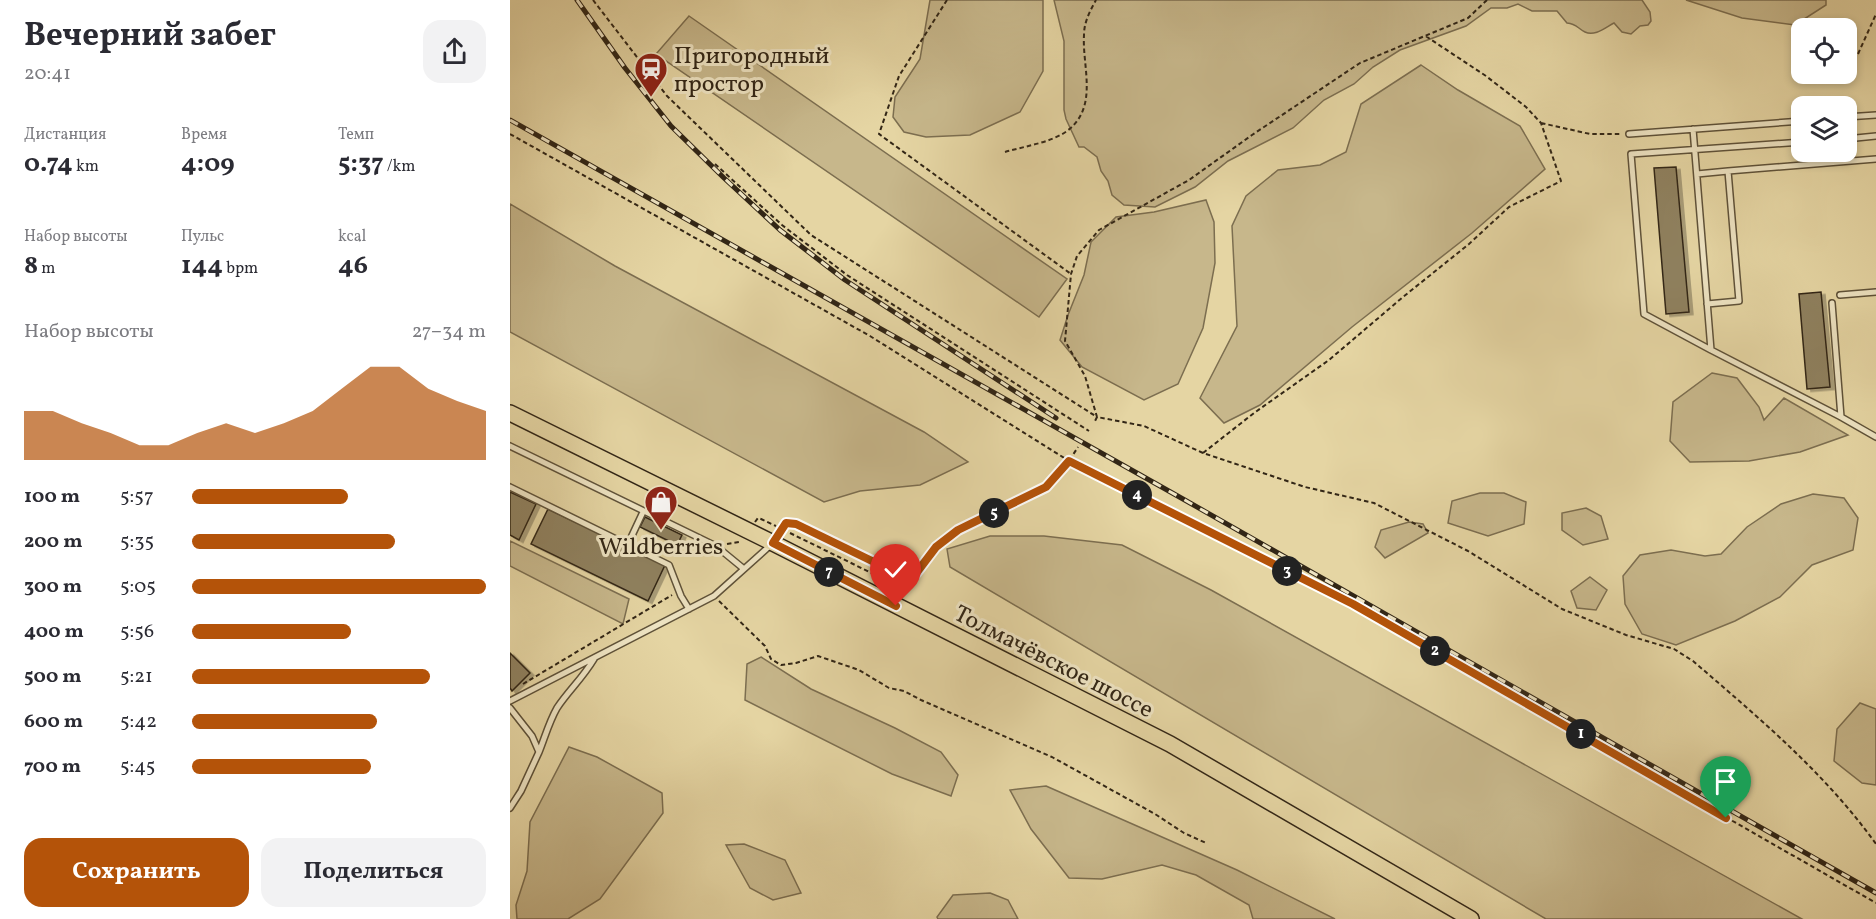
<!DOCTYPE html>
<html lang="ru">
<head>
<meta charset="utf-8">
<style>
  :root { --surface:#fff; --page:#f2f2f3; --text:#2b2b33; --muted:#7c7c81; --accent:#b45309 }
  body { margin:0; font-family:Vollkorn,serif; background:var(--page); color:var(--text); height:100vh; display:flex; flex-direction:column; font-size:22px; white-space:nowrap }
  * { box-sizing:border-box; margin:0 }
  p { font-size:20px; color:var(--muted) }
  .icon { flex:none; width:33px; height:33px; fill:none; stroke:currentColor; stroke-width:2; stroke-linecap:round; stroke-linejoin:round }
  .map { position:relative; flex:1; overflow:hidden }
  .panel { display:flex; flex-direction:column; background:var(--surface); width:510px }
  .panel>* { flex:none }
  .controls { position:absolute; left:1281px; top:18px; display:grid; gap:12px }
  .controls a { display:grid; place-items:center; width:66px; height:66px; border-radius:12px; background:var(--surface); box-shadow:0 3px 9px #0003; font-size:30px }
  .pin { position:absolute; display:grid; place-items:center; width:51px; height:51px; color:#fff; margin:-62px -26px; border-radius:50% 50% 50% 0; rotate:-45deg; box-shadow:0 0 6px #0007 }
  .pin .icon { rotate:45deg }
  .km { position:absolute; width:30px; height:30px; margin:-15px; border-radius:50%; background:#222; color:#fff; font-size:16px; line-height:30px; text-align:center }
  .round { display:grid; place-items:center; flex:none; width:63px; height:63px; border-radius:18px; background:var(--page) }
  .head { display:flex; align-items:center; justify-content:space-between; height:102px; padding:0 24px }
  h1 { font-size:33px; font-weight:700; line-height:45px }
  .stats { display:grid; grid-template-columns:repeat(3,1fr); gap:9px; height:102px; padding:6px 24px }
  .stats div { display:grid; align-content:center }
  .stats b { font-size:26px; font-weight:700 }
  .stats small { font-size:16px; font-weight:400 }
  .stats p { font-size:16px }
  .chart { height:168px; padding:12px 24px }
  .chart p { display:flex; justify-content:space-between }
  .chart svg { width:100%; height:108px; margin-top:6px; fill:var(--accent); opacity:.7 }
  .button { display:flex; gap:12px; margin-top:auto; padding:12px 24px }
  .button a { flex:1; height:69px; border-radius:18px; background:var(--accent); color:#fff; font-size:24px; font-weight:700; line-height:69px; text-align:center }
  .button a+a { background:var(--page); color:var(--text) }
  ul { padding:0 24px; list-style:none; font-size:20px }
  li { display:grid; grid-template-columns:96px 72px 1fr; align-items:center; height:45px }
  li i { height:15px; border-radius:8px; background:var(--accent) }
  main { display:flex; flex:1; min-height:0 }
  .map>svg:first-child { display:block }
  .green { fill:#c7b78b; stroke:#7c6e50; stroke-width:1.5 }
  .building { fill:#8f815f; stroke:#322616; stroke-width:1.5; filter:url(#shadow) }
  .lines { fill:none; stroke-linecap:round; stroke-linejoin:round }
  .lane-casing { stroke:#5f5239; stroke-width:8 }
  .primary-casing { stroke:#322616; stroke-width:18 }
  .path { stroke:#322616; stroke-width:2; stroke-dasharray:4.5 3; stroke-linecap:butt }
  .lane { stroke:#eee4c3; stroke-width:5 }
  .primary { stroke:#e5d5a3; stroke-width:15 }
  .rail-casing { stroke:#322616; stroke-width:5 }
  .rail { stroke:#eee4c3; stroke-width:3; stroke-dasharray:9; stroke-linecap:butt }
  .route-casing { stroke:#fff; stroke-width:12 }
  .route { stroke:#b45309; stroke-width:8 }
  .labels { text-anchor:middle; stroke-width:6; stroke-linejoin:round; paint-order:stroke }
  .poi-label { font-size:24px; fill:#322616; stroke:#eee4c3; text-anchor:start }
  .street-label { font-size:24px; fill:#322616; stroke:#eee4c3 }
</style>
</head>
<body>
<main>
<section class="panel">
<div class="head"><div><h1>Вечерний забег</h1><p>20:41</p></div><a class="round"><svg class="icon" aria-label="share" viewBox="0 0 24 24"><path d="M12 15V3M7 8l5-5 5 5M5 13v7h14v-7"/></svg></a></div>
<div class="stats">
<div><p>Дистанция</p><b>0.74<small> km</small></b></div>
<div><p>Время</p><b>4:09</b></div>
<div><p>Темп</p><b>5:37<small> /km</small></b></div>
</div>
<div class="stats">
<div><p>Набор высоты</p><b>8<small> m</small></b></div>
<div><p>Пульс</p><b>144<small> bpm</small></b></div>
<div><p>kcal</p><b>46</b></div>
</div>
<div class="chart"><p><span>Набор высоты</span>27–34 m</p>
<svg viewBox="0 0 160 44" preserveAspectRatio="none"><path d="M0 44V24L10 24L20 29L30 33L40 38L50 38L60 33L70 29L80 33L90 29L100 24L110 15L120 6L130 6L140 15L150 20L160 24V44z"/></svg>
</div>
<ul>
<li><b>100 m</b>5:57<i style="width:53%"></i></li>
<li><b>200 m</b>5:35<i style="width:69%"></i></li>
<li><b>300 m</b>5:05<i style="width:100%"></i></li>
<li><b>400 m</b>5:56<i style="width:54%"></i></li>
<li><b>500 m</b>5:21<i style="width:81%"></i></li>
<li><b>600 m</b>5:42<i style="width:63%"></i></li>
<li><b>700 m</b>5:45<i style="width:61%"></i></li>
</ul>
<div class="button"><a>Сохранить</a><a>Поделиться</a></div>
</section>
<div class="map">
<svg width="1366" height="919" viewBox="0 0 1366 919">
  <defs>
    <filter id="shadow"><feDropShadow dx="4" dy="2.5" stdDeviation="0" flood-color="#0004"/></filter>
  </defs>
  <rect width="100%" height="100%" fill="#e5d5a3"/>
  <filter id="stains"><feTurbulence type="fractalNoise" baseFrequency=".00333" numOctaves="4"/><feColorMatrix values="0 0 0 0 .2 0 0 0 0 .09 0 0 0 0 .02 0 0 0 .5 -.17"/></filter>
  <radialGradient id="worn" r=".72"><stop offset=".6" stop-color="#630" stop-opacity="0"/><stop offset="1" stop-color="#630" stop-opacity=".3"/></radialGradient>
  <path class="green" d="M420,0H533V71L510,112L460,135L416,137L394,132L383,117L385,97L410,59Z
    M544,0H1132L1140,12L1141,21L1138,25L1130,26L1121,34L1112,32L1104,23C1096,27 1085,37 1075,32C1067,28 1067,24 1057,23L1047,11H1022L1008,4L997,8H981L956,26L890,50L863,67L844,84L814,100L783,128L718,161L685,187L645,207L614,205L602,195L598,181L591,171L587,157L574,147H569L556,119L554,110V41Z
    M1176,0H1316V5L1285,25L1232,18Z
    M179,16L557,279L529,317L146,54Z
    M911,65L948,90L1010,126L1035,169L962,233L842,327L750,405L714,423L690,398L727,326L722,226L736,196L768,170L810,165L836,152L851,104Z
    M696,200L704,222L705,263L693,328L668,384L634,400L572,367L550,340L558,315L574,275L581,242L606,217L644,212Z
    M0,204L105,266L414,432L458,462L410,485L350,491L314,502L0,332Z
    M1202,373L1227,378L1249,407L1254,420L1274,398L1338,435L1290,452L1239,461L1180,462L1160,441L1163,402Z
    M970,493H994L1016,502L1014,524L978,536L938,523L942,501Z
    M1303,494L1334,498L1348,518L1343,550L1302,565L1270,597L1225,621L1166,645L1132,634L1115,604L1113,576L1130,555L1161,550L1195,556L1211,554L1237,527L1271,504Z
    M1076,508L1091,516L1098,539L1073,545L1052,530V513Z
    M899,522L913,524L918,533L875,558L865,547L871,530Z
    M480,536H534L612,545L701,590L1292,919H1036L440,567L437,549Z
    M0,541L119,599L113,624L0,566Z
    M1080,577L1097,590L1086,610L1067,608L1061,591Z
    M251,657L301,689L385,728L431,752L448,775L441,796L382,774L235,700L237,664Z
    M1350,703L1366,709V785L1352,783L1324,761L1327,729Z
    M59,747L87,757L152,793L153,813L90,899L58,919H7L6,905L17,871L20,822Z
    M536,786L727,870L825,919H743L739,905L686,875L652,865L592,879L559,878L521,829L500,790Z
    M234,844L275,860L291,893L263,900L240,888L216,845Z
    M480,893L498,900L508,919H428L427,917L443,895Z"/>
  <path class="building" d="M1166,167L1179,312L1156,314L1144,168Z
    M1311,292L1320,387L1297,389L1289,294Z
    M0,492L26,504L9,540L0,535Z
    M38,509L155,565L138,601L21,544Z
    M135,517L172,535L167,545L130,527Z
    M0,653L20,673L2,691L0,688Z"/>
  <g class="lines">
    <g class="lane-casing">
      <path id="lane" d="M1336,117L1366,115
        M1183,129L1201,350L1331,417L1366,437
        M1119,134L1292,121
        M1336,139L1366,136
        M1218,171L1366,159
        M1187,174L1218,171L1229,301L1197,304
        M1330,295L1366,292
        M1322,303L1331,417
        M1201,350L1134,314L1121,154L1292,142
        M0,446L206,546L234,569
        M0,487L159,565L171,596L179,609
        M118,544L133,512
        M0,701L204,596L263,543L276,523L286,524L401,580
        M0,708L22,736L29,752L11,791L0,808
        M29,752C35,737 39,722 47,708C59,690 72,679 84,659"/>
    </g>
    <g class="primary-casing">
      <path id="primary" d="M0,413L263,543L660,744L961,919"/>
    </g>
    <path class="path" d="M83,0L157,96L301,235L587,417L584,423
      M437,0L389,76L369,134L561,274
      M977,0L958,18L850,63L742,135L679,180L589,230L567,256L561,274L555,341L575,376L587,417L634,426L693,453L795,487L864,503L958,551L1052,609L1116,635L1164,649L1183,661C1249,718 1315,773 1366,844
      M1348,54L1366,14
      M1031,123L1080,134H1111
      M0,134L360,336L559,461L843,604L1366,903
      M495,152C515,146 540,143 557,131C589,107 572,67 574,35C574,22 580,11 586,0
      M205,164L272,225L337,275L579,431
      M693,453L744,413L819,360L893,297L959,244L999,207L1051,181L1031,123L1016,107L976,76L914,35
      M245,522L248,518L251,519L266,526
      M280,533L394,589L397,586
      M217,544L229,542
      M406,574L426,547L448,530L536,487L559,461L568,447
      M209,601L255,646L261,659L271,665L286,663L308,656L349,670L379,688L394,691L411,700L542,757L645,814L674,833L696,843
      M13,684L162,595"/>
    <use href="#lane" class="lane"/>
    <use href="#primary" class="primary"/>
    <g class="rail-casing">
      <path id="rail" d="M67,0L115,68L161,126L214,178L270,230L335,280L546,418
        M0,120L673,499L1366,893"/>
    </g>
    <use href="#rail" class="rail"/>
  </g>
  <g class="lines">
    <g class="route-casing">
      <path id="route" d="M386,606L263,543L276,523L286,524L401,580L426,547L448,530L536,487L559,461L843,604L1216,818"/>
    </g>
    <use href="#route" class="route"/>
  </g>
  <defs>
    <g id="station-pin" transform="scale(1.725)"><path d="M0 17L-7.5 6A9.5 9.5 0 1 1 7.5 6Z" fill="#8f2418" stroke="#eee4c3"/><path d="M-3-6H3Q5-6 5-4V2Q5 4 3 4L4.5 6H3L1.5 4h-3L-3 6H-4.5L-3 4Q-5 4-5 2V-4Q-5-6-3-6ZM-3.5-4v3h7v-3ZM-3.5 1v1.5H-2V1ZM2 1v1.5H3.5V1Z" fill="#fff"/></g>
    <g id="shop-pin" transform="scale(1.725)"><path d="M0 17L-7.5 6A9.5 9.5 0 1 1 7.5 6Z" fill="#8f2418" stroke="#eee4c3"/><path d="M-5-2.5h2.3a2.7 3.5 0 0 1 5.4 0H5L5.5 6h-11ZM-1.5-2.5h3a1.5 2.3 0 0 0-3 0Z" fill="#fff"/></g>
  </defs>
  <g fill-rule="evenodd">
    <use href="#station-pin" x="141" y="69"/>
    <use href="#shop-pin" x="151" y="502"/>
  </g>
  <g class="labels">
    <g class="poi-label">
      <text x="164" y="63">Пригородный<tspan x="164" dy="28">простор</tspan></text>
      <text x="151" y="554" text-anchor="middle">Wildberries</text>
    </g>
    <g class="street-label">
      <text transform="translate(544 661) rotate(27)" y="8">Толмачёвское шоссе</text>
    </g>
  </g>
  <rect width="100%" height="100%" filter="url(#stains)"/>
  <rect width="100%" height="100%" fill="url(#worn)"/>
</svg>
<div class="controls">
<a><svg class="icon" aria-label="locate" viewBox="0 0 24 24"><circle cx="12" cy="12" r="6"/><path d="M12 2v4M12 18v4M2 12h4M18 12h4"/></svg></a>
<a><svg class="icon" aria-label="layers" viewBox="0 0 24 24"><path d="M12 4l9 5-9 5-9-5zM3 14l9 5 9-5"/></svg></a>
</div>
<div class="pin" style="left:1216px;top:818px;background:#1e9e55"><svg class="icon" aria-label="arrive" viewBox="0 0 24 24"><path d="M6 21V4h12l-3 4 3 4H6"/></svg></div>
<div class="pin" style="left:386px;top:606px;background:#d93025"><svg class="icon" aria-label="check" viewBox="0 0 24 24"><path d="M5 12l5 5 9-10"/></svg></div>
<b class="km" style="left:1071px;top:734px">1</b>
<b class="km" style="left:925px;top:651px">2</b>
<b class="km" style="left:777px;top:571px">3</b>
<b class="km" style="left:627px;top:495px">4</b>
<b class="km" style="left:484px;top:513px">5</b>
<b class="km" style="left:319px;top:572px">7</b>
</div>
</main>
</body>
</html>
